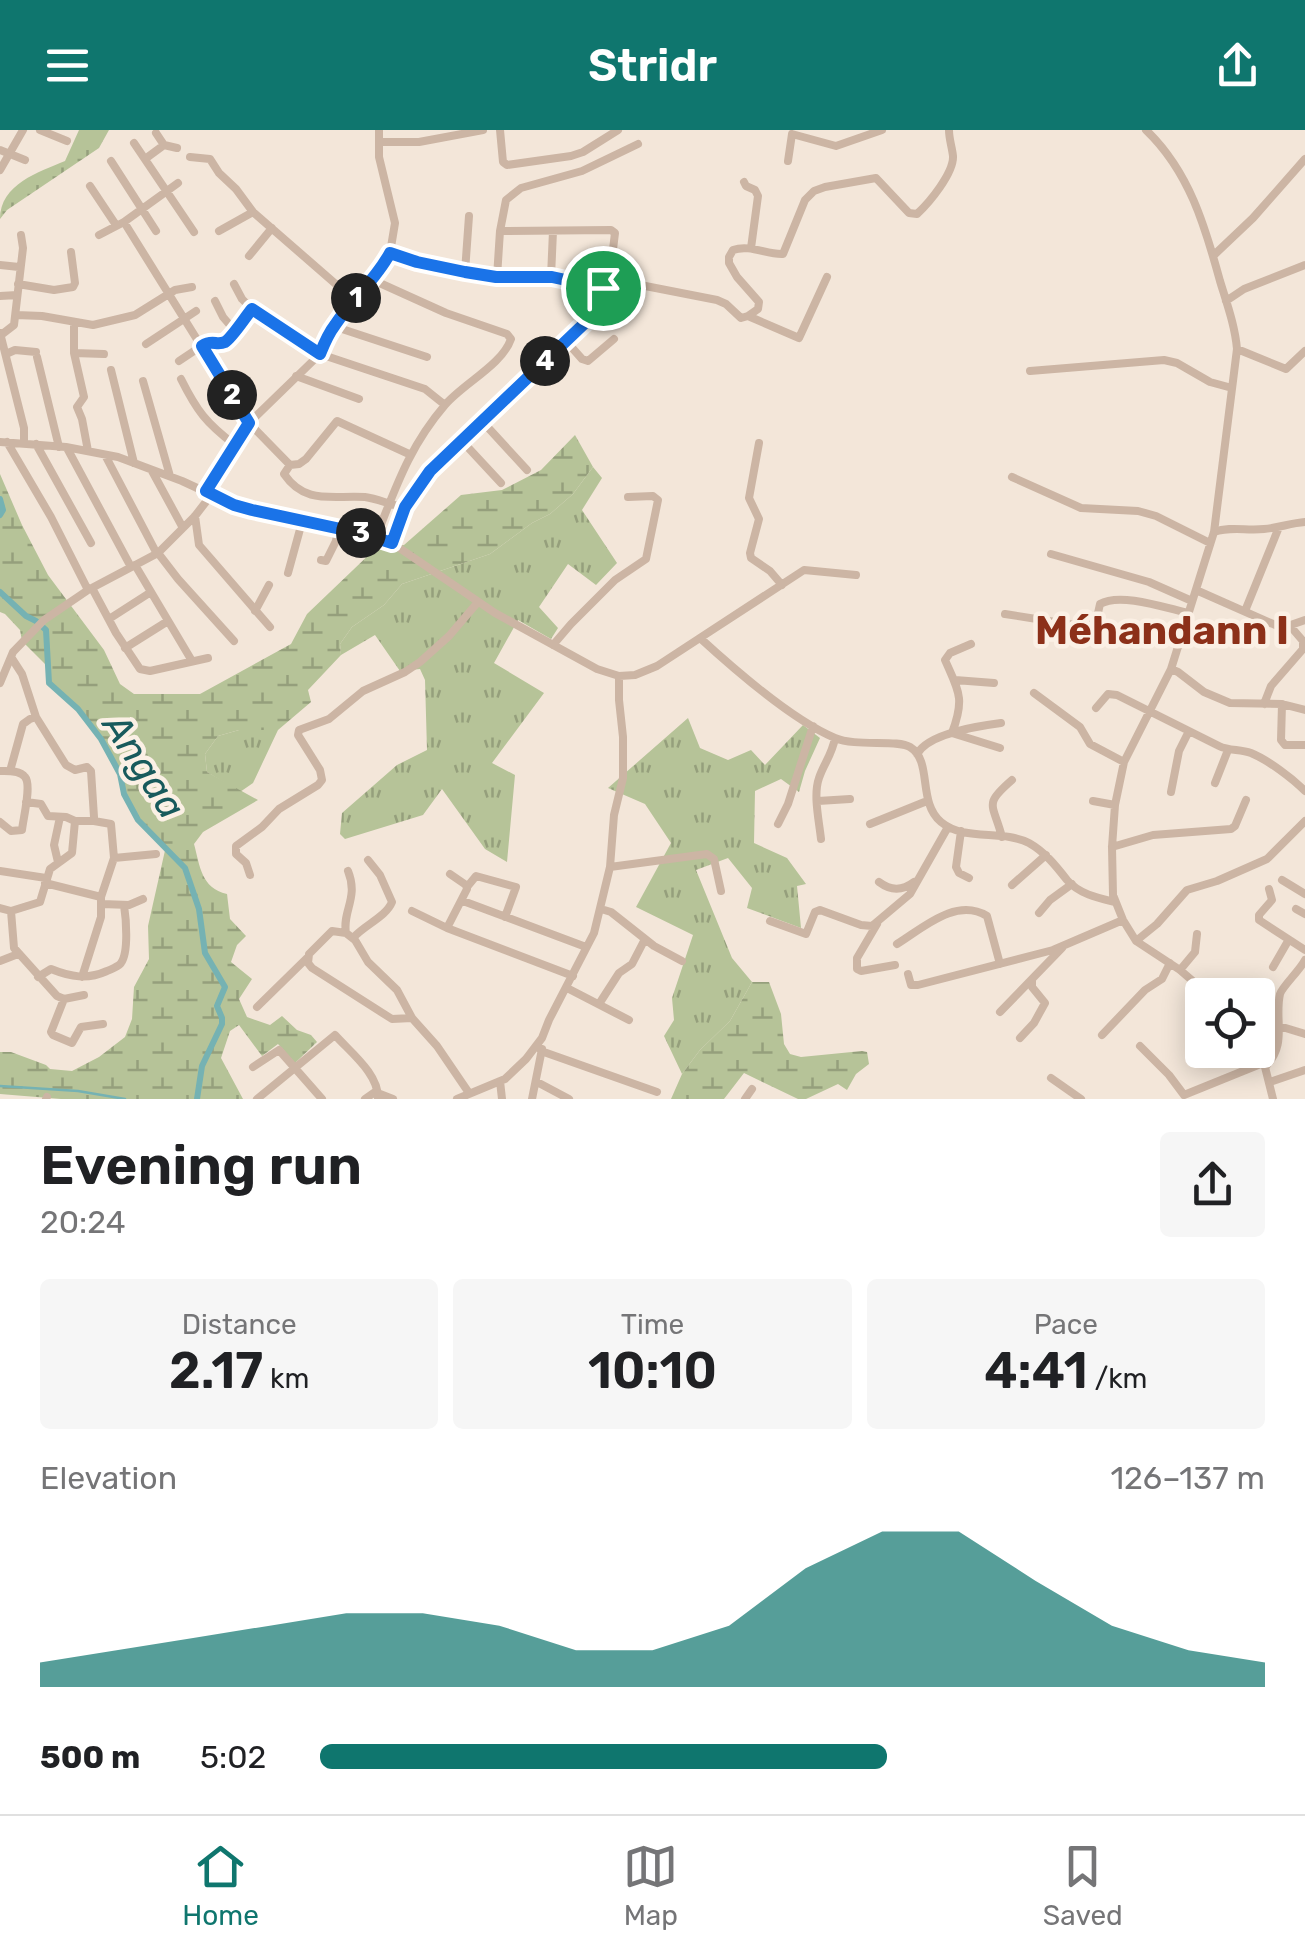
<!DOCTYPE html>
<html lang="en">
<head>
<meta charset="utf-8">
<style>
  :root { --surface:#fff; --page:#f6f6f6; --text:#202124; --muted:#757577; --line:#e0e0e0; --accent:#0f766e }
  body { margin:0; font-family:Rubik,sans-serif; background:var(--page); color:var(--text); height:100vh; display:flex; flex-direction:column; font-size:38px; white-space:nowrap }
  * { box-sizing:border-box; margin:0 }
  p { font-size:32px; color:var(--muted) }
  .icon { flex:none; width:55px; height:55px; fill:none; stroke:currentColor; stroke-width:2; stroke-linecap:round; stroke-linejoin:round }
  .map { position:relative; height:969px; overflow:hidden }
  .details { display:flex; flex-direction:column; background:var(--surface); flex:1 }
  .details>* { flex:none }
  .buttons { position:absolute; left:1185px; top:848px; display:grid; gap:20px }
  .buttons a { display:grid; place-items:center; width:90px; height:90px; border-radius:10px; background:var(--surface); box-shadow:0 5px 25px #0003; font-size:50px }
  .pin { position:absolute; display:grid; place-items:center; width:85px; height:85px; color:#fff; margin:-42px; border:5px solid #fff; border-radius:50%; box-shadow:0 2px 10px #0007 }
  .km { position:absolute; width:50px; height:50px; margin:-25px; border-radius:50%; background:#222; color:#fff; font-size:28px; line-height:50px; text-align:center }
  .round { display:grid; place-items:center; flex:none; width:105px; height:105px; border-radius:10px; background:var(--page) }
  .overview { display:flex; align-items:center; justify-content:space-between; height:170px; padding:0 40px }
  h1 { font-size:55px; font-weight:600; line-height:75px }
  .stats { display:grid; grid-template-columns:repeat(3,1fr); gap:15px; height:170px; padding:10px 40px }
  .stats div { display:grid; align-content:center; border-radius:10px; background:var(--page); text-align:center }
  .stats b { font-size:50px; font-weight:600 }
  .stats small { font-size:28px; font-weight:400 }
  .stats p { font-size:28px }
  .chart { height:280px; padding:20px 40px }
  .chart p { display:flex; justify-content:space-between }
  .chart svg { width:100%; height:180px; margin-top:10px; fill:var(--accent); opacity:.7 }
  ul { padding:0 40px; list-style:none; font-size:32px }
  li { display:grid; grid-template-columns:160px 120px 1fr; align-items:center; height:75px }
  li i { height:25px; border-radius:12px; background:var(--accent) }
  header { display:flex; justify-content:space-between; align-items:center; height:130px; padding:0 40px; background:var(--accent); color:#fff; font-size:45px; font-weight:600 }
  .dock { display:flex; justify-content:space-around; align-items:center; height:140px; border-top:2px solid var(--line); background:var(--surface); font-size:28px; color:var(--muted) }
  .dock a { display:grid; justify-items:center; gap:5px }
  .dock .active { color:var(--accent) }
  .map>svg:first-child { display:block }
  .grass { fill:url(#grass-tufts) }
  .wetland { fill:url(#wetland-marsh) }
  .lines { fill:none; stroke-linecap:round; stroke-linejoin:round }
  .stream { stroke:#75b2b3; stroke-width:2.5 }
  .river { stroke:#75b2b3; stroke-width:6 }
  .minor { stroke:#ccb5a4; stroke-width:8 }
  .route-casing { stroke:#fff; stroke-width:20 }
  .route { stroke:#1a73e8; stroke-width:12 }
  .labels { text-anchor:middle; stroke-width:9; stroke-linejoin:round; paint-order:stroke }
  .water-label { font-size:38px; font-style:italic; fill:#185a5c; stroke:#fbf0e5 }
  .quarter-label { font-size:40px; font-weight:bold; fill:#8c3019; stroke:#fbf0e5 }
</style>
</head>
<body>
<header><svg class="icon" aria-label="menu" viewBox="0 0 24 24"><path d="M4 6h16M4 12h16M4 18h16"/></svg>Stridr<svg class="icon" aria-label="share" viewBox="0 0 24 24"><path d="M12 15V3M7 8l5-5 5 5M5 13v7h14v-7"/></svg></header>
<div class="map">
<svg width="1305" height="969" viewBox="0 0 1305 969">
  <defs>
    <pattern id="grass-tufts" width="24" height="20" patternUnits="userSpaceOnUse" patternTransform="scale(2.5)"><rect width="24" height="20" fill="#b6c398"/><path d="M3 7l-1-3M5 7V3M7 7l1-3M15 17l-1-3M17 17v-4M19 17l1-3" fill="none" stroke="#959f7c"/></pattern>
    <pattern id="wetland-marsh" width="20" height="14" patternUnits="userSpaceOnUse" patternTransform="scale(2.5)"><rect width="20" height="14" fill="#b6c398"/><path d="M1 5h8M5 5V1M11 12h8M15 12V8" fill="none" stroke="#959f7c"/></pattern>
  </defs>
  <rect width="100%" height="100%" fill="#f3e6d9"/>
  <path class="grass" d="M593,337L602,348L582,380L617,433L596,455L568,434L539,477L558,498L551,509L518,490L494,533L544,563L492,633L515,645L507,732L485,719L442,659L423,685L345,709L340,704L342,683L397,635L427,620L425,550L420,539L400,541L375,505L341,525L340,514L352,497L384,475L402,454L490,424L532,393L550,384L573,364Z
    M688,588L700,618L728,630L751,620L765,635L803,595L820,608L805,641L799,662L781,649L755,661L754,713L787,728L806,754L797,756L801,798L747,778L752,758L728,728L696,740L732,828L752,852L730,891L700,920L682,944L664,906L674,890L672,868L693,805L636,777L671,713L645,674L608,658Z
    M239,600H278L253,653L240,662L207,642L205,624L218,606Z"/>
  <path class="wetland" d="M79,0H109L99,18L7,80L0,89C0,54 39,42 65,31Z
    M575,305L593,337L573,364L550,384L532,393L490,424L402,454L384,475L352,497L340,514L341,525L308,560L311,572L278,600H239L218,606L205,624L207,642L258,670L203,702L194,714C200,736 201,758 227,764L230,789L246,806L237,815L231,832L252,849L239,869L247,887L270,895L282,886L297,900L311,905L317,912L295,933L278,914L262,926L239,895L230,901L221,928L243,969H61L0,964V922H11L46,935L50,939L72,941L99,927L125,907L132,889L134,857L149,829L148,796L166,716C157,708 145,699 138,689C127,674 126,662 120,645C114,629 90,592 78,579C63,563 48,561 47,536L22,511L20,500L5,484L0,482V344L22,395L48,445L104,520L120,554L134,564H200L291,514L307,484L376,418L404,415L461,365L502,360L541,340Z
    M752,852H769L781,884L784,914L790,924L801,927L862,921L867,922L869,934L856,944L847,960L838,954L806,969H798L744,943L724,969H671L682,944L700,920L730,891Z"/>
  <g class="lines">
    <path class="stream" d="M0,956L78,961L125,969"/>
    <path class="river" d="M0,369L3,380L0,385
      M0,462L26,486L36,491L46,500L49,553L78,579L101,609L120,644L124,664L138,690L185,738L199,779L205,823L225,857L217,876L222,888V894L202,936L197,969"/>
    <path class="minor" d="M40,0L67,11
      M500,0L503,32L507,35L571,26L583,22L618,0
      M1146,0C1189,41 1205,96 1220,151C1227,174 1235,196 1237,219L1214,402L1171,539L1124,632L1115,675L1112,717L1113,765L1123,790L1136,811L1180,840L1209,865
      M156,3L164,15
      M379,12H419L483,0
      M134,13L194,102
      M0,20L25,30
      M190,27L210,29L219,43L236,59L253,82L354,170
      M145,29L164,15L177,18
      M111,31L156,101
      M788,31L792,4L836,16L882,0
      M0,40L23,0
      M744,52L746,56L755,60L758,66L751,118
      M90,56L116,95
      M124,92L249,293L290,335
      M219,101L253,82
      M500,101L611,100L615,103L609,152
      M99,105L124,92L178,53
      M390,123L417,132L465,142L497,147H551L603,158L609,152L630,153L717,170L726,174L741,188L748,186L799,208L827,147
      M249,126L272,98
      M1213,126L1253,88L1305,29
      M0,135L19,137
      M465,142L469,86
      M497,147L500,101L506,70L521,58L582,41L638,14
      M551,147L553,101
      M373,150L446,183L507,204L511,209C502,235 464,253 445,275C409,317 396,357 376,407
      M18,154L54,160L73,157L75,153L71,122
      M234,154L242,169L252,179L320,224L425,259L445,275
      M0,166L17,165
      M215,171L223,187L235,201
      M1226,171L1244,159L1305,135
      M16,185L42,186L93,195L135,185L175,160L192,157
      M748,186L758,179L759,172L737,147L729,133V127L733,120C750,114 767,125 783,124L805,70L814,61L825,57L876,48L909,83L917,84C929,73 954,43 953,26C952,17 949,9 949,0
      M74,192V223L84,267L77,277L82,289L88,321
      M335,194L342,199L427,227
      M0,203L24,298V313
      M1,205L14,195L23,118L21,105
      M566,211L582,229L588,231L614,209
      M146,214L196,181
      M1237,219L1286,239L1305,221
      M74,223L104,224
      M6,224L15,220L36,222
      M37,227L59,317
      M179,231L209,211L221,213L228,209L252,179
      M111,240L134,333
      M1030,241L1164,230L1177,233L1210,252L1232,258
      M296,246L359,269
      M181,249C197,281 206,293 235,315
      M143,251L170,346
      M482,291L527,340
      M462,311L501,353
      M0,312L66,317L118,327L182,351L234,375L288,389L376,407L392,413L495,483L597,539L619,546L635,545L657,536L804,440L856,445
      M7,312L51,387L88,460
      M759,313L749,368L759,389L750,423L751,428L770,441L782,455
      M36,314L91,413
      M67,318L131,437
      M105,325L157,424
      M152,341L183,398
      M1012,347L1081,378L1138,381L1156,386L1210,413
      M206,361L249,293L320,224L331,199L354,170L373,150L390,123L395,93L379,27V0
      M405,377C391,376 380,369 365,367C332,365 305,375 284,344L290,335L299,334L306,329L337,291L409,324
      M195,386L199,415L270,497
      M1214,402C1231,396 1246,401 1264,399C1278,398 1291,393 1305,392
      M392,413L405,377L430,341L587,191L594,181L603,158
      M158,423L178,449L234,511
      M1051,424L1149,452L1192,471
      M321,430L326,431L336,411L338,399
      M135,435L192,531
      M288,443L302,392
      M92,458L116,503L140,539L150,541L208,528
      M1196,460L1282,498L1305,490
      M255,481L269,455
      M1245,481L1279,397
      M1005,484L1087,497L1096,492L1100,474C1120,462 1166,478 1188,483
      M109,489L151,462
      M700,508C735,540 792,590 835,608C856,617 897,609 910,617C933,631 917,672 941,692C965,712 1002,699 1029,713C1045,722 1056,736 1067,750C1079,764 1098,768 1115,772
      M971,514L950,523L945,530C959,562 965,568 952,603L1000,618
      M553,515L571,494L615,450L646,429L658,370L653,366L628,367
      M125,518L168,491
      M11,527L22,544L36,587
      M1171,539L1178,542L1204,562L1230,573L1282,574L1305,580
      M955,550L994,553
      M0,553L13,522L44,490L88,460L158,423L195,386L212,364
      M1034,563L1080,597L1090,614L1124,632
      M1264,574L1271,556L1303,519V511L1291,497
      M1282,574L1281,610L1285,615H1305
      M1096,578L1108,564L1117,565L1219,616C1229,621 1240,619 1251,623C1268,630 1292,648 1305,661
      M917,624C929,603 978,596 1001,593
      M0,641C8,641 20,640 25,647C32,655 23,689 22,700L11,701L0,692
      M1215,653L1228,620
      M1171,662L1179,621L1188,603
      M818,671L850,669
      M1093,671L1115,675
      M26,672L41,674L48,686L66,687L75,691
      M778,694L788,674L813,596
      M870,694L927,671
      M961,701L956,737L959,743L969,748
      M1002,707C993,673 983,675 1012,650
      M821,709C819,690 813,665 819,648C824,633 832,625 835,608
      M1112,717L1153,705L1231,699L1235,696L1246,670
      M114,728L156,724
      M58,732L54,715L60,687
      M610,737L707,724L714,729L721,761
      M0,741L46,748
      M250,745L246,733L236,724V716L262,697L279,679L318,655L322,650L320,640L298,605L299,600L329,589L363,561L405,542L420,532L449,506L478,472
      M1282,750L1305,764
      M879,752C891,761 902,761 914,752
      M45,753L101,767
      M1012,755L1046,725
      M467,757L476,746L516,757L505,787
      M1269,759L1272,770L1259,785V790L1305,820
      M463,771L586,817
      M102,774L129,775L143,769
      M0,778L11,781L40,772L50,739L72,723L75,691H94V687L91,641L87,637L75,640L66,635L36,587L30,589L23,594L10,641
      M601,779L611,782L654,816L682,831
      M1296,779L1305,784
      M11,781L14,818L57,866L64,869L84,865
      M412,781L447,798L573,846
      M1039,783L1050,770L1072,754
      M770,791L806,804L815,782L820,780L861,795L872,796L910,764L948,697
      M877,794L857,828V839L861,841L895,835
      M447,798L467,759L466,755L450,744
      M346,803C342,781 359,768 348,741
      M353,808C364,795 386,787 392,772L380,745L368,730
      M1136,811L1157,794L1187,760L1217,751L1267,729L1305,691
      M897,814C923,798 956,767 987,786L1000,834
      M0,831L18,824
      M1273,837L1288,811
      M1180,840L1195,822L1197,804
      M908,844L911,855H918L1053,820L1123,790
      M38,847L51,839C71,847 87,850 107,841C110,840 119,836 121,833C129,822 126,788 124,775
      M82,847L101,787V767L114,728L111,694L94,691
      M567,858L629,890
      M64,869L51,902L53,905L72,913L81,897L103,894
      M599,874L619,843L632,834L645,809
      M257,877L307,828
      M1000,882L1062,818
      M412,888L392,889L312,838L308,833L309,824L332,801L346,803L355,810L368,832L397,860L412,888L437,916L469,963
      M1279,896L1305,904
      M1102,905L1145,860L1162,849L1170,833
      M1020,908L1034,893L1045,873L1032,857V851
      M1140,916L1169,945L1184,965
      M1256,920L1265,937L1273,969
      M541,921L657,962
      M253,937L279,920L322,969
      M1265,937C1288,915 1274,889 1280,864C1282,857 1300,840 1305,830
      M1051,948L1081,969
      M500,951L502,969
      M537,952L569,969
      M1270,952L1305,940
      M1184,965L1263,933
      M46,969L47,967
      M257,969L335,905C351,923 379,944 378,969
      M365,969L375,962L393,969
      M457,969L505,949L526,929L542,908L549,890L594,803L610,737L614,685L623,648V607L619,570V546
      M532,969L542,919
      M745,969L752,959"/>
  </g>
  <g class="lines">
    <g class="route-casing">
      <path id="route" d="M390,123L417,132L465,142L496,147H552L603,158L594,181L588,190L430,341L405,377L392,413L364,404L252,380L234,375L206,361L249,293L202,216C213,209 216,216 225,212C232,208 246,186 252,179L320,224C324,214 328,204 335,195C352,169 375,151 390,123Z"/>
    </g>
    <use href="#route" class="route"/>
  </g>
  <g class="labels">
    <g class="water-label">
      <text transform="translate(144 636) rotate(57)" y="13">Angaa</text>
    </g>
    <g class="quarter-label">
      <text x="1162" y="514">Méhandann I</text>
    </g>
  </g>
</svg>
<div class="buttons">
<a><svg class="icon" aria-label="locate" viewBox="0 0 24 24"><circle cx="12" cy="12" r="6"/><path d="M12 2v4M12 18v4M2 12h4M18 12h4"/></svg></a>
</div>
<div class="pin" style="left:603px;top:158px;background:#1e9e55"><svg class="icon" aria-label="arrive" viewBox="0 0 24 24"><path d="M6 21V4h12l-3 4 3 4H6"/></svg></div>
<b class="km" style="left:356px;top:168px">1</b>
<b class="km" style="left:232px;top:265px">2</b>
<b class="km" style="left:361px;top:403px">3</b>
<b class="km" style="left:545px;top:231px">4</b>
</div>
<section class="details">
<div class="overview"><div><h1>Evening run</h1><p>20:24</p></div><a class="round"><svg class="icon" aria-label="share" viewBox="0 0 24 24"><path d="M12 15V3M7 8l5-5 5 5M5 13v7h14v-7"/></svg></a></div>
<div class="stats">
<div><p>Distance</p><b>2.17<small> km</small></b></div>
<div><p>Time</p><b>10:10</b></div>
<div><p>Pace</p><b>4:41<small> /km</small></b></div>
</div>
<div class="chart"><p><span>Elevation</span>126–137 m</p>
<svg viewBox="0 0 160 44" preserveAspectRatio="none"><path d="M0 44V38L10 35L20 32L30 29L40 26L50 26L60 29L70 35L80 35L90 29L100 15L110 6L120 6L130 18L140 29L150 35L160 38V44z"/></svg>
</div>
<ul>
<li><b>500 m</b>5:02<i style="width:60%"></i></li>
</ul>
</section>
<nav class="dock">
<a class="active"><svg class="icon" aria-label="home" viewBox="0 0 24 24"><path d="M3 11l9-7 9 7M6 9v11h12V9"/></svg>Home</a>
<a><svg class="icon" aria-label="map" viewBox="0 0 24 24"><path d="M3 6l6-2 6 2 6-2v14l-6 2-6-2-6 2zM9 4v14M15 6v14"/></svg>Map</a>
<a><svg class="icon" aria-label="saved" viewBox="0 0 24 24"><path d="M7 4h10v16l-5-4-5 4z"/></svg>Saved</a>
</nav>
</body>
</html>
